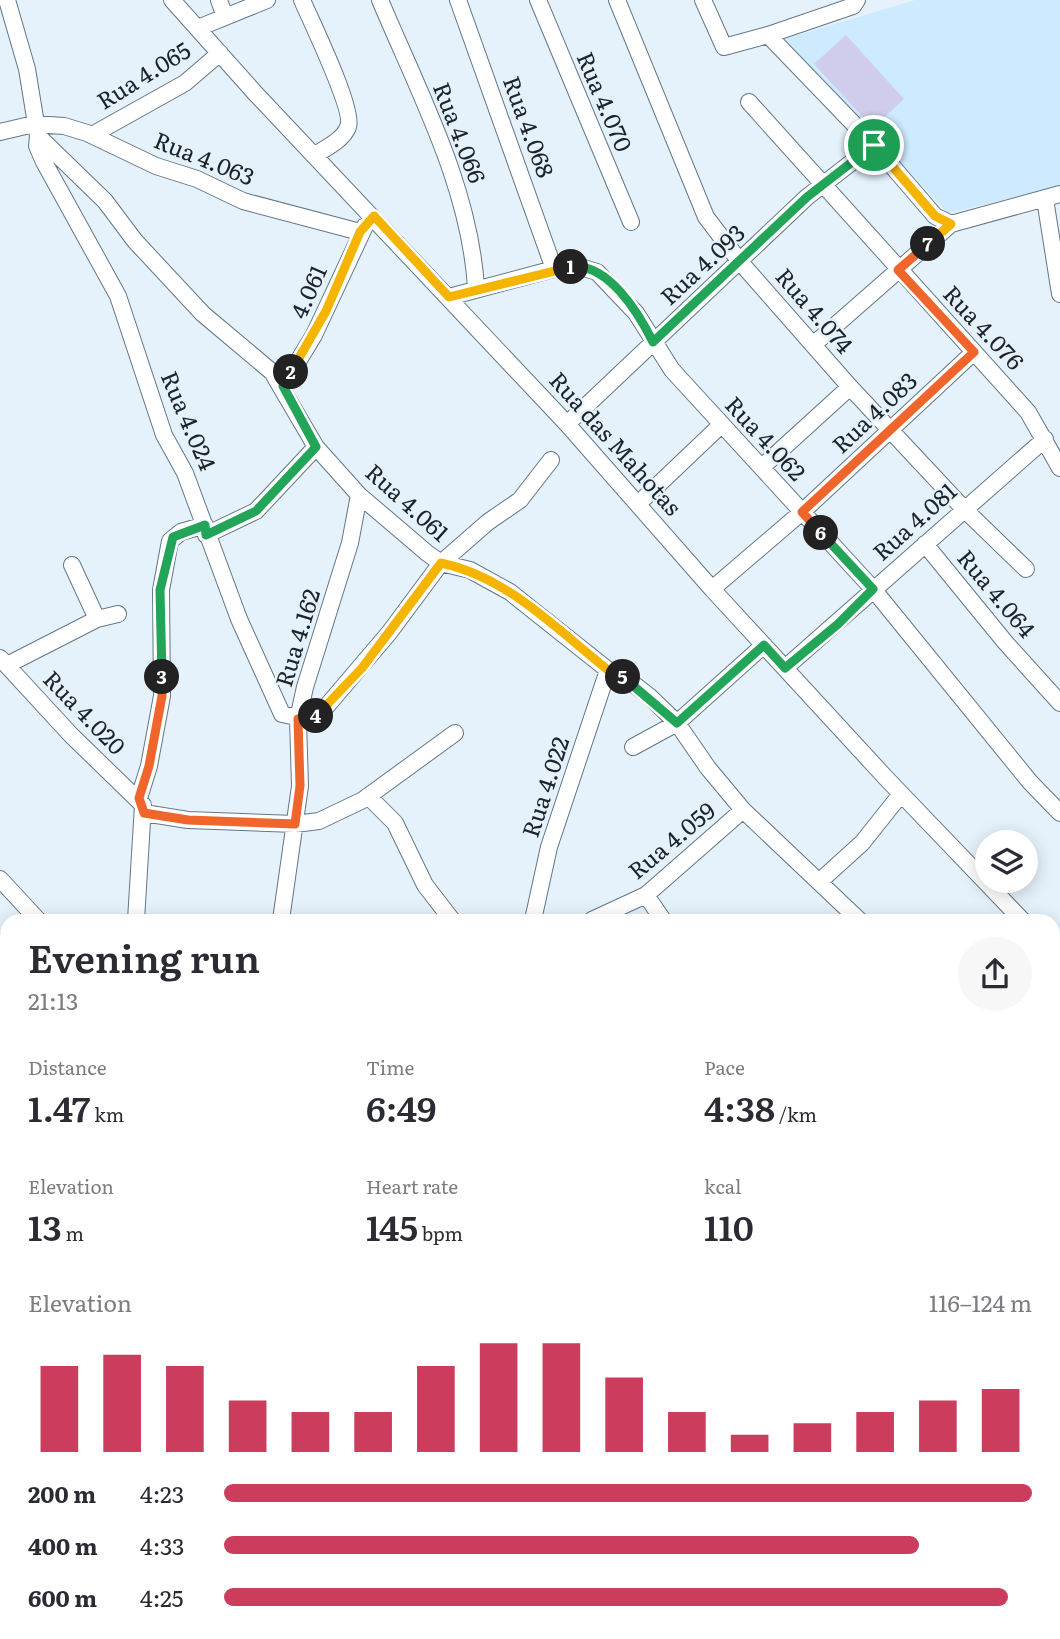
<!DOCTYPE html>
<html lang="en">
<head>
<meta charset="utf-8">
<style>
  :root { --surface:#fff; --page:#f7f7f7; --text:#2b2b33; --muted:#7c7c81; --accent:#cc3c5d }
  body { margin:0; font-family:Literata,serif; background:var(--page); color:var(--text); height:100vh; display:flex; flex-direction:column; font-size:26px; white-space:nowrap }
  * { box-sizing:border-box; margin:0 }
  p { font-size:23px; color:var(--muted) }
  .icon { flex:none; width:38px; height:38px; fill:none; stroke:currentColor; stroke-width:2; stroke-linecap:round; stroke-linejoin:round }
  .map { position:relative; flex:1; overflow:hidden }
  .details { position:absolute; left:0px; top:914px; width:1060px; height:726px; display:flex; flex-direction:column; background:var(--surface); border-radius:21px 21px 0 0; box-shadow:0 4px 18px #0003 }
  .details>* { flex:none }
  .fabs { position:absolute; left:975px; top:830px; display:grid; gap:14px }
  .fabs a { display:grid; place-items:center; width:63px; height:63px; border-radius:50%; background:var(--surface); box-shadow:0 4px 18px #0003; font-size:35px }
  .pin { position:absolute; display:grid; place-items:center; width:60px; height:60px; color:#fff; margin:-30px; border:4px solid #fff; border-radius:50%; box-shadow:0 2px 7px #0007 }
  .km { position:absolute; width:35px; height:35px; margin:-18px; border-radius:50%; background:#222; color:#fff; font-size:19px; line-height:35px; text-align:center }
  .round { display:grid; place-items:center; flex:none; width:74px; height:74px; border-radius:37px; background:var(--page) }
  .overview { display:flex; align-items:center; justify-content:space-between; height:119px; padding:0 28px }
  h1 { font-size:38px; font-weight:600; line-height:52px }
  .stats { display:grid; grid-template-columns:repeat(3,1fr); gap:10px; height:119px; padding:7px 28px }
  .stats div { display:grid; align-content:center }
  .stats b { font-size:35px; font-weight:600 }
  .stats small { font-size:19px; font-weight:400 }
  .stats p { font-size:19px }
  .chart { height:196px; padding:14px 28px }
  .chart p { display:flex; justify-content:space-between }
  .chart svg { width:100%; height:126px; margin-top:7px; stroke:var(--accent); stroke-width:6 }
  ul { padding:0 28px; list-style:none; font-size:23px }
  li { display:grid; grid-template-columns:112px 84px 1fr; align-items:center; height:52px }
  li i { height:18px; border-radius:9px; background:var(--accent) }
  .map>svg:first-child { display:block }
  .built { fill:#cdeafe }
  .green { fill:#d0ccec }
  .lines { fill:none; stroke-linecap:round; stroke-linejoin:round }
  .minor-casing { stroke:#637785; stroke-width:18 }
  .secondary-casing { stroke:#637785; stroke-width:25 }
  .minor { stroke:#fff; stroke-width:16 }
  .secondary { stroke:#fff; stroke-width:23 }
  .rail-casing { stroke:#727c83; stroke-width:7 }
  .rail { stroke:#e5f2fc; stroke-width:4.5; stroke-dasharray:13; stroke-linecap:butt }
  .split-1-casing { stroke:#fff; stroke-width:14 }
  .split-2-casing { stroke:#fff; stroke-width:14 }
  .split-3-casing { stroke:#fff; stroke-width:14 }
  .split-4-casing { stroke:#fff; stroke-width:14 }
  .split-5-casing { stroke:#fff; stroke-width:14 }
  .split-6-casing { stroke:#fff; stroke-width:14 }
  .split-7-casing { stroke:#fff; stroke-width:14 }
  .split-8-casing { stroke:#fff; stroke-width:14 }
  .split-1 { stroke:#22a559; stroke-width:9 }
  .split-2 { stroke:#f5b400; stroke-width:9 }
  .split-3 { stroke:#22a559; stroke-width:9 }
  .split-4 { stroke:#f0652b; stroke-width:9 }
  .split-5 { stroke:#f5b400; stroke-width:9 }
  .split-6 { stroke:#22a559; stroke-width:9 }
  .split-7 { stroke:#f0652b; stroke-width:9 }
  .split-8 { stroke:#f5b400; stroke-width:9 }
  .labels { text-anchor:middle; stroke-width:5; stroke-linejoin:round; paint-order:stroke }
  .street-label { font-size:23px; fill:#1c2429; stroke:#e5f2fc }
</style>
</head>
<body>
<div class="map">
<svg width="1060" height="1639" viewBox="0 0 1060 1639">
  <rect width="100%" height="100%" fill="#e5f2fc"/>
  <path class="built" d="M915,0H1060V187L948,213L785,39Z"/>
  <path class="green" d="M846,35L904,99L873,128L814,64Z
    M0,1487L7,1490V1633H67L76,1639H0Z
    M224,1633H335L328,1639H228Z"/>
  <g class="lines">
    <g class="minor-casing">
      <path id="minor" d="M7,0L27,69L38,136L105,201L135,241L203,314L272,372L316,447L359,495L427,553L441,563L470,570L510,592L608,670L627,679L649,696L677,723L708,768L743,810L859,920
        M172,0L255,93L567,424L712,589L885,777L1022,920
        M219,0L225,17
        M302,0C311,21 355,111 348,127C343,140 326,148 315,155
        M380,0C419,93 470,187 476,288
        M458,0L554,269
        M538,0L631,222
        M617,0L706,217L741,263L850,387L964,509L1026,569
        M703,0L724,47L768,35L874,145L935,216L951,224
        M198,28L267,0
        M768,35L853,6L857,0
        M749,102L1028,412L1060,468
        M0,132L34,124L64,126L87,133L156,166L197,179L243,201L360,232
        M92,135L185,83L220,53
        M38,136L37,146L44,162L118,296L164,435L185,473L239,619L282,714L306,719L320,714L389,633L441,563L488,522L520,500L551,460
        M1045,199L1060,294
        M449,297L554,269L577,266L597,272L636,313L672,370L873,589L1030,782L1060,813
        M813,345L951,224L1060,194
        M283,386L314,335L365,226
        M567,424L807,197L874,145
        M762,467L850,387
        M639,503L720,426
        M206,535L256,511L316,447
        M925,544L1005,642L1060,703
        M72,565L97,619
        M712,589L802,512L974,352
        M0,658L71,735L143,805L136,920
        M7,665L97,619L118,614
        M785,668L1045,439
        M633,747L677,723L764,645
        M368,796L395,823L425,885L452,920
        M139,798L149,766L162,696L161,590L170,541L181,532L205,525
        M144,813L188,820L295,824L319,821L363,800L455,733
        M0,879L38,920
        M820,881L862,843L901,794
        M646,895L663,920
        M281,920L300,786L298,719L305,687L350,543L359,495
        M533,920L549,847L608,670
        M592,920L646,895L743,810
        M1054,954L1060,961
        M0,1182L7,1179
        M1054,1386L1060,1387
        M0,1478L7,1463
        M1054,1506L1060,1499
        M0,1550L7,1560
        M182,1633V1639
        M533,1633L538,1639
        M707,1638L718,1633
        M924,1639L932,1633"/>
    </g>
    <g class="secondary-casing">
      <path id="secondary" d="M1054,981L1060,974
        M1054,1017L1060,1011
        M353,1639L360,1633
        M388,1639L395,1633"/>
    </g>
    <use href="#minor" class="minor"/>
    <use href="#secondary" class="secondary"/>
    <g class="rail-casing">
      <path id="rail" d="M0,936L7,943
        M639,1633L645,1639"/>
    </g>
    <use href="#rail" class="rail"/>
  </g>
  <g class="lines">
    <g class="split-1-casing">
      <path id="split-1" d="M571,267C608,262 639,314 653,342L807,197L874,145"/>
    </g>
    <g class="split-2-casing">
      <path id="split-2" d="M291,372L326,311L360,232L374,216L449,297L571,267"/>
    </g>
    <g class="split-3-casing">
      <path id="split-3" d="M162,677L160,590L173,537L205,525L206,535L256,511L316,447L283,386L291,372"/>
    </g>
    <g class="split-4-casing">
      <path id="split-4" d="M162,677V696L149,766L139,798L144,813L188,820L295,824L300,786L298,719L316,716"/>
    </g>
    <g class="split-5-casing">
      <path id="split-5" d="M316,716L362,668L441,563C508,577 556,629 608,670L623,677"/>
    </g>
    <g class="split-6-casing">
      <path id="split-6" d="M623,677L677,723L764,645L785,668L838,624L873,589L821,533"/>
    </g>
    <g class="split-7-casing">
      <path id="split-7" d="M821,533L802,512L974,352L898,270L928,244"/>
    </g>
    <g class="split-8-casing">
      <path id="split-8" d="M874,145L935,216L951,224L928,244"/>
    </g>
    <use href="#split-1" class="split-1"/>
    <use href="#split-2" class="split-2"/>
    <use href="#split-3" class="split-3"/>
    <use href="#split-4" class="split-4"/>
    <use href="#split-5" class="split-5"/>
    <use href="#split-6" class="split-6"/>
    <use href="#split-7" class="split-7"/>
    <use href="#split-8" class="split-8"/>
  </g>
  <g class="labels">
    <g class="street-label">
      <text transform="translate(144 76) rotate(-32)" y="8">Rua 4.065</text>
      <text transform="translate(604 102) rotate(67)" y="8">Rua 4.070</text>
      <text transform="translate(528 127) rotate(70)" y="8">Rua 4.068</text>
      <text transform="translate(459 133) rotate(69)" y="8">Rua 4.066</text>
      <text transform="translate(204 159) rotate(22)" y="8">Rua 4.063</text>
      <text transform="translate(703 265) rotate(-43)" y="8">Rua 4.093</text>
      <text transform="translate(309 292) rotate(-66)" y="8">4.061</text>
      <text transform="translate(814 311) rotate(49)" y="8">Rua 4.074</text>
      <text transform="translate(983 328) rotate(47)" y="8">Rua 4.076</text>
      <text transform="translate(875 413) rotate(-43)" y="8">Rua 4.083</text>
      <text transform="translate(188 421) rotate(67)" y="8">Rua 4.024</text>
      <text transform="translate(765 439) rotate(47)" y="8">Rua 4.062</text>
      <text transform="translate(615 444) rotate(48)" y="8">Rua das Mahotas</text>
      <text transform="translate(407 503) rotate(42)" y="8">Rua 4.061</text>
      <text transform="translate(915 522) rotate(-42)" y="8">Rua 4.081</text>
      <text transform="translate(996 594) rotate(50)" y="8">Rua 4.064</text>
      <text transform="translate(298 638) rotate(-73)" y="8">Rua 4.162</text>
      <text transform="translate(84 713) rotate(46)" y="8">Rua 4.020</text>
      <text transform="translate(546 787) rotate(-72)" y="8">Rua 4.022</text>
      <text transform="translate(672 841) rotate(-40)" y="8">Rua 4.059</text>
    </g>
  </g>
</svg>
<div class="fabs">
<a><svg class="icon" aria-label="layers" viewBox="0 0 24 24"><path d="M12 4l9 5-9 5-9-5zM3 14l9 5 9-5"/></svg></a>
</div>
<div class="pin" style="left:874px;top:145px;background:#1e9e55"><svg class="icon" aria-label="arrive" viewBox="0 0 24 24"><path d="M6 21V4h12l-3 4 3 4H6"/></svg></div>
<b class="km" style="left:571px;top:267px">1</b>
<b class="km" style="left:291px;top:372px">2</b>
<b class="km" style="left:162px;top:677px">3</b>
<b class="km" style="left:316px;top:716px">4</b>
<b class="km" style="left:623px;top:677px">5</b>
<b class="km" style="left:821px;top:533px">6</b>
<b class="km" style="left:928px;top:244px">7</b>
<section class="details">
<div class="overview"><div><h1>Evening run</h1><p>21:13</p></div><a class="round"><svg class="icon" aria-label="share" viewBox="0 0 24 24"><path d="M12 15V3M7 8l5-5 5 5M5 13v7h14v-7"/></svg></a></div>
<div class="stats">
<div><p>Distance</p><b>1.47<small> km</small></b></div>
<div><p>Time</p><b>6:49</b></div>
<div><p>Pace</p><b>4:38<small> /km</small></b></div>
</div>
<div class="stats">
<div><p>Elevation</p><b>13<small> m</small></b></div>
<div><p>Heart rate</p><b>145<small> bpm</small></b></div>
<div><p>kcal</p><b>110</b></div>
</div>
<div class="chart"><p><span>Elevation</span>116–124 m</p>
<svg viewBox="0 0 160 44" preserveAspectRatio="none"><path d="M5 44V14M15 44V10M25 44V14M35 44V26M45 44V30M55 44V30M65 44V14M75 44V6M85 44V6M95 44V18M105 44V30M115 44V38M125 44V34M135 44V30M145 44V26M155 44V22"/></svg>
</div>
<ul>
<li><b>200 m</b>4:23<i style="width:100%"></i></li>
<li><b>400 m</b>4:33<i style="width:86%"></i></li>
<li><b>600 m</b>4:25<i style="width:97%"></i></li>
</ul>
</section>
</div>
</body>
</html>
